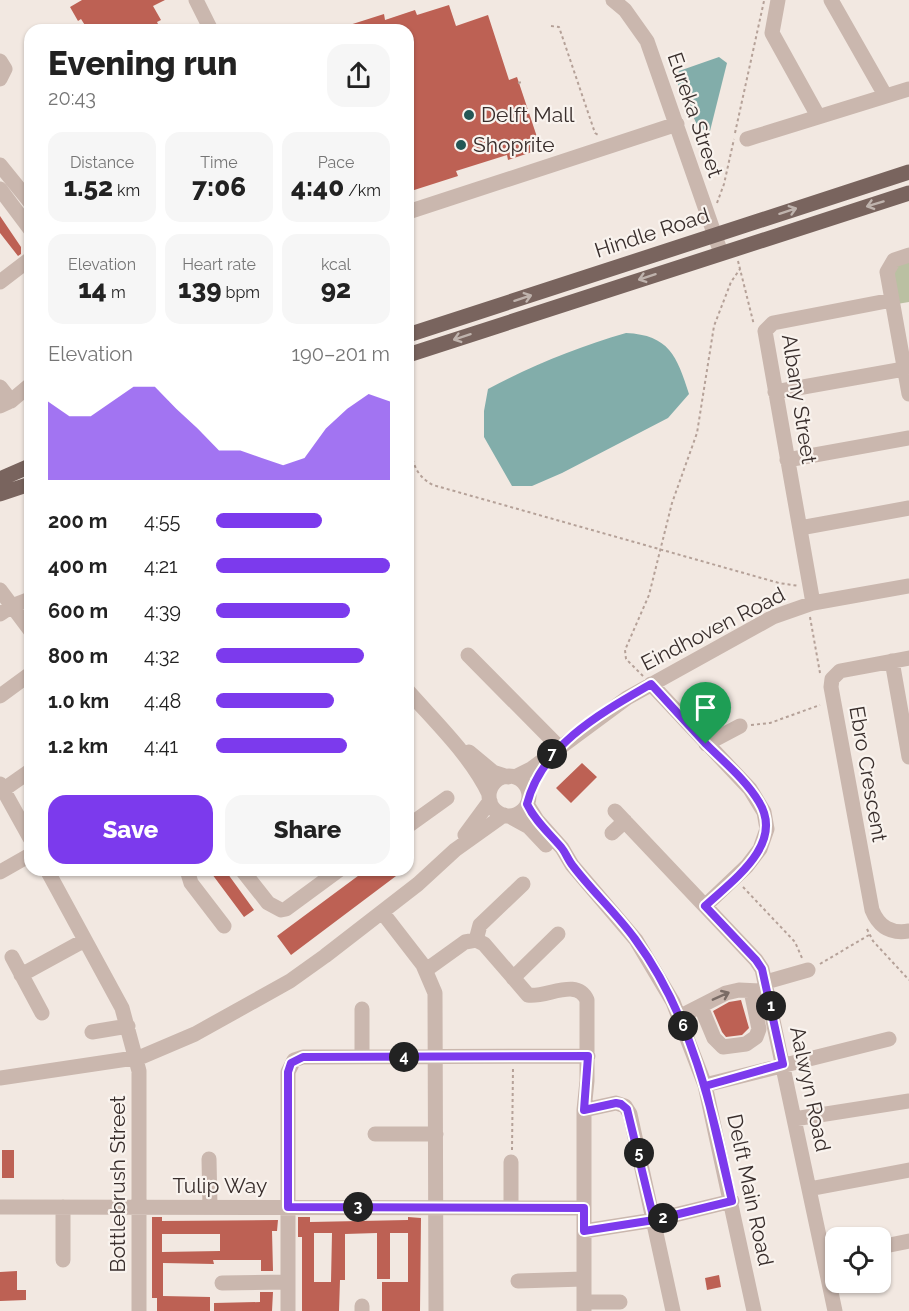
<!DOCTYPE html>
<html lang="en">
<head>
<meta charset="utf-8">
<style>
  :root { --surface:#fff; --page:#f6f6f6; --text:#222; --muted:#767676; --accent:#7c3aed }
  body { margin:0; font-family:Raleway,sans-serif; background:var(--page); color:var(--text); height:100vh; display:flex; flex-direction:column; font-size:22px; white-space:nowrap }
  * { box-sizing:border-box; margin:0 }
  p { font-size:20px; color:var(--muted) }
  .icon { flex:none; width:33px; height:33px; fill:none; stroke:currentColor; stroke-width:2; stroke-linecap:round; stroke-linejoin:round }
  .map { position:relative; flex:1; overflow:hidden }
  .details { position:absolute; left:24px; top:24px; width:390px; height:852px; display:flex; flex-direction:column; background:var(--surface); border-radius:18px; box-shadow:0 2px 4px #0004 }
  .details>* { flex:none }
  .tools { position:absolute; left:825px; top:1227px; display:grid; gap:12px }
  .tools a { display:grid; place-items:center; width:66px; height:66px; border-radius:12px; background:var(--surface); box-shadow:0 2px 4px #0004; font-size:30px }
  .pin { position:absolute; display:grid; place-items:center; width:51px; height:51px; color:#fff; margin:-62px -26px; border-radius:50% 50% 50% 0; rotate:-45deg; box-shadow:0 0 6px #0007 }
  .pin .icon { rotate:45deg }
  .km { position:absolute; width:30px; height:30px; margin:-15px; border-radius:50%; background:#222; color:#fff; font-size:16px; line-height:30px; text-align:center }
  .round { display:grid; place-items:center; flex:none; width:63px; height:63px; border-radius:18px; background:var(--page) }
  .summary { display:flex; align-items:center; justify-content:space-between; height:102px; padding:0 24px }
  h1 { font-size:33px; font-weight:800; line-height:45px }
  .stats { display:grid; grid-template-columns:repeat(3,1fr); gap:9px; height:102px; padding:6px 24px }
  .stats div { display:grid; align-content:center; border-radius:15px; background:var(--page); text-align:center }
  .stats b { font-size:26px; font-weight:800 }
  .stats small { font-size:16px; font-weight:400 }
  .stats p { font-size:16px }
  .chart { height:168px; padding:12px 24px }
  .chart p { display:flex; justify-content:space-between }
  .chart svg { width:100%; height:108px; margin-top:6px; fill:var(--accent); opacity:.7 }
  .button { display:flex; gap:12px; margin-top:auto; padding:12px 24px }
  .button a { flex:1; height:69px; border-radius:18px; background:var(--accent); color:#fff; font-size:24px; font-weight:800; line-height:69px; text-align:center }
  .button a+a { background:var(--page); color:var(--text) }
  ul { padding:0 24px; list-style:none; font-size:20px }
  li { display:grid; grid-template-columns:96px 72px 1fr; align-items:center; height:45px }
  li i { height:15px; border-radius:8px; background:var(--accent) }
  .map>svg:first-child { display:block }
  .green { fill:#bac0a2 }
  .water { fill:#82adaa }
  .building { fill:#bd6154; fill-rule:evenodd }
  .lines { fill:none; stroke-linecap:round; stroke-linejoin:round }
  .path { stroke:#b5a198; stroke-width:2; stroke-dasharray:3 3; stroke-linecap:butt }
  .minor { stroke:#cab7ae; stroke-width:15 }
  .major { stroke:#79645e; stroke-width:15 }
  .oneway { stroke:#bfb3ad }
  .oneway2 { stroke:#7a6c66 }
  .route-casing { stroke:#fff; stroke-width:12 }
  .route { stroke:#7c3aed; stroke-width:8 }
  .poi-dot { fill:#245755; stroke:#f9f3ee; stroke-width:2 }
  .labels { text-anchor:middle; stroke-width:4.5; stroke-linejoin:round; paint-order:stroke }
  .poi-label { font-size:21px; fill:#392e2c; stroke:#f9f3ee; text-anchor:start }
  .street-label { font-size:21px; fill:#392e2c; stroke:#f9f3ee }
</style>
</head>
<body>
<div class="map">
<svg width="909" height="1311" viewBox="0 0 909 1311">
  <rect width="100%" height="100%" fill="#f2e8e1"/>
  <path class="green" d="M909,259V302L897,304L892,268Z"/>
  <path class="water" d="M719,57L727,63L710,131L699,129L676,80L679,71Z
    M626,333C669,335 677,356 689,394L668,418L562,473L532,486H512L484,437V411L488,389C533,365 578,347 626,333Z"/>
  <path class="building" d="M82,0H165L153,6L161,20L157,22L161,30H88L81,19L78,21L70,7Z
    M449,5L456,26L488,15L509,80L517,77L541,149L508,160L507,155L456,171L458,176L408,192V30L340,28L384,14L385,20L415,10L417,15Z
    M0,216L21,247V254L18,256L0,233Z
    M582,763L597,777L571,803L556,788Z
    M209,870H225L254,910L244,917Z
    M366,870H404L291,955L277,936Z
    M741,1000L749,1028L742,1035L726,1037L722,1032L713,1011L729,1002Z
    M2,1150H14V1178H2Z
    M152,1217H162V1221L278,1220L277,1231H272L273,1271H261V1260H213L214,1264L163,1263V1296L210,1297V1311H157V1298H152ZM162,1234H220V1251L162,1252Z
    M298,1217H310V1222L408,1220V1217L421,1218L420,1311H382V1282H408V1233H390V1279H377V1233L345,1234V1280H340L339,1311H302V1237H298ZM314,1233H332L331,1282H314Z
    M17,1271V1290H26V1300L0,1301V1272Z
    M719,1275L721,1287L707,1290L705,1278Z
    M260,1292H273L272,1311H214V1303L260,1302Z"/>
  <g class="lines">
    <path class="path" d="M551,26L559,27L595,133L600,136
      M518,83L522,82
      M735,133L764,1
      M717,203L724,184L734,139
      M738,261L754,325
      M408,442C413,461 414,475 433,485L779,583L799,586
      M810,617L820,673
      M643,676L626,659L625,650L649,595L672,503L697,433L714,326L731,282L740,269
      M751,725L770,723L820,705
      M743,887L795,942L802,958
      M867,929L873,941L909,980
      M820,964L869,935
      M512,1150L513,1068"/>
    <path class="minor" d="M196,0L211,30
      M613,0L625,10L647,41L721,253
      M778,0L772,33L818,116
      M831,0L885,95
      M0,61L5,69L0,79
      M747,139L909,89
      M0,165L30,202
      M0,189L30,229
      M408,212L677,124
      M909,255L894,260L887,272L909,394
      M0,282L30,259
      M0,387L11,401
      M775,392L904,369
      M0,406L11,401L30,385
      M787,460L909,438
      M800,528L909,508
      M0,590L30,630
      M813,603L765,331L773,323L892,300
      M0,614L12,606L30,599
      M468,655L559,747
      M909,658L840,671L832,679L831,687L872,910C879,927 891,934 909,931
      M892,661L909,757
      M651,684L750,789L764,812L767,829L760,849L747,866L705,906
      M408,691C436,723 471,756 489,794
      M0,696L30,674
      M706,744L740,726
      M469,752L493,772L508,777
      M489 796a20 20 0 1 1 40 0a20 20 0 1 1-40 0Z
      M515,777L531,769L627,698L773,617L813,603L909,586
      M0,784L30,838
      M0,792L30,771
      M527,804L537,820L562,848L572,865L636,940L673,1002L705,1085L754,1311
      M615,811L756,960L762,969L835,1311
      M509,816L529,827L546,845
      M408,826L447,798
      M612,833L625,821
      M465,835L490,801
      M47,870L122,1008L139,1071V1311
      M187,870L191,883L224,926
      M242,870L268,903L281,910L286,909L339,870
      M0,872L30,855
      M382,912L423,965L435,993L436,1311
      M476,940L484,944L528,995C547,998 577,977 587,1000V1081L584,1110V1311
      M476,940L480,925L523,884
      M12,957L42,1013
      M426,970L465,942L476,940
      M21,975L85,940
      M513,978L558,934
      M766,982L808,970
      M701,1007L714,1038L723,1047L746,1044L756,1037L759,1029L751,991
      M362,1009V1057
      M679,1017L726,993L739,990L760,991
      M92,1032L128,1026
      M0,1078L141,1057L195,1034L290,981L325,956L418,884L455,850L504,815
      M705,1085L889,1039
      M584,1110L616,1103L625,1106L630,1114L673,1311
      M794,1119L909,1101
      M375,1134H436
      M209,1159L210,1207
      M809,1189L909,1170
      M0,1207L584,1208
      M511,1208V1162
      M584,1231L654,1220L732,1201
      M880,1247L909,1241
      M63,1260V1207
      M518,1281L584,1279
      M222,1283L288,1282
      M584,1302H620
      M288,1311V1072L294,1060L303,1057L588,1056
      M362,1311V1306"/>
    <path class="major" d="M408,335L909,172
      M408,355L909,193
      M0,479L30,466
      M0,494L30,484"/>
  </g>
  <defs><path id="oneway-shaft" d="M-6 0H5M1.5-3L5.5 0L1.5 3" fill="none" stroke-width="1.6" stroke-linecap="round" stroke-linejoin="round" transform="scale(1.5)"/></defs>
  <g class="oneway">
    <use href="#oneway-shaft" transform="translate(875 204) rotate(163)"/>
    <use href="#oneway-shaft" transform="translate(788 211) rotate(-18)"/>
    <use href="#oneway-shaft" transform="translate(647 277) rotate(162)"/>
    <use href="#oneway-shaft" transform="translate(523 298) rotate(-18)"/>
    <use href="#oneway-shaft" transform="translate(462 337) rotate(162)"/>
  </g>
  <use class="oneway2" href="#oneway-shaft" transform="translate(721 996) rotate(-24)"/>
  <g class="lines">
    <g class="route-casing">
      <path id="route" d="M706,744C724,762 746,780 759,802C785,844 733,880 705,906L756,960L762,969L783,1064L705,1086L732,1201L654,1220L584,1231V1208L288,1207V1072L291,1063L303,1057L588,1056L584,1110L616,1103L621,1104L627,1109L654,1220L732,1201C712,1109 692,1016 635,939C616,913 592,891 573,866C568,860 566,853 561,847C549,833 535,821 527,804C542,745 601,713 651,684L706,744"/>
    </g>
    <use href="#route" class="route"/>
  </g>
  <g class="poi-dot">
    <circle cx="469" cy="115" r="6"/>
    <circle cx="461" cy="145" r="6"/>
  </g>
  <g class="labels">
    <g class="poi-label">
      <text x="481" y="122">Delft Mall</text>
      <text x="473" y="152">Shoprite</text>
    </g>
    <g class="street-label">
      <text transform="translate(695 115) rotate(71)" y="7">Eureka Street</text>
      <text transform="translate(652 233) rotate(-18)" y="7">Hindle Road</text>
      <text transform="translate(799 399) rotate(81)" y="7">Albany Street</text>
      <text transform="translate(713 629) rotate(-27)" y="7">Eindhoven Road</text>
      <text transform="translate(868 774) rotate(80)" y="7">Ebro Crescent</text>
      <text transform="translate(810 1089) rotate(78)" y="7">Aalwyn Road</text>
      <text transform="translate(118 1184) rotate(-90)" y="7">Bottlebrush Street</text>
      <text x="220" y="1193">Tulip Way</text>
      <text transform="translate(750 1190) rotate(78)" y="7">Delft Main Road</text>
    </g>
  </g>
</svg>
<div class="tools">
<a><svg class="icon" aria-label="locate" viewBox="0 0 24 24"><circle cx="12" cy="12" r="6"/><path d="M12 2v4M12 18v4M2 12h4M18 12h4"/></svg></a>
</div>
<div class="pin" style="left:706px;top:744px;background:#1e9e55"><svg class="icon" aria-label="arrive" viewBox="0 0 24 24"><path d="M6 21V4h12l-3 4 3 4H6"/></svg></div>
<b class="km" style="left:771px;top:1006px">1</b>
<b class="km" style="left:663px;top:1218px">2</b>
<b class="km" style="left:358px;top:1207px">3</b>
<b class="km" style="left:404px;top:1057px">4</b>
<b class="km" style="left:639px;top:1153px">5</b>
<b class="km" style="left:683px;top:1026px">6</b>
<b class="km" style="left:552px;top:754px">7</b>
<section class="details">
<div class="summary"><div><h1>Evening run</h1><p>20:43</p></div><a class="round"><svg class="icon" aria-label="share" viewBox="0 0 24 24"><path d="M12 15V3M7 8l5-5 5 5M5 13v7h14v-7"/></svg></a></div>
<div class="stats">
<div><p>Distance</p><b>1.52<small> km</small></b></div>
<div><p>Time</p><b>7:06</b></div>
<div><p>Pace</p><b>4:40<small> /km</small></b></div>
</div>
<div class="stats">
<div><p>Elevation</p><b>14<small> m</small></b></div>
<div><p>Heart rate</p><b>139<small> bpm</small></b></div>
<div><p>kcal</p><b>92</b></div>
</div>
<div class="chart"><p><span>Elevation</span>190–201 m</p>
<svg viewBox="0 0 160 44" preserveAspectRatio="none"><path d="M0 44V12L10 18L20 18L30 12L40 6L50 6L60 15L70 23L80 32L90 32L100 35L110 38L120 35L130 23L140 15L150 9L160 12V44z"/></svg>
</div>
<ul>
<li><b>200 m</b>4:55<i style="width:61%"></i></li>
<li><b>400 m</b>4:21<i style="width:100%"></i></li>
<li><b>600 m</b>4:39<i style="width:77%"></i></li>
<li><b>800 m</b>4:32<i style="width:85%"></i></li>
<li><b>1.0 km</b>4:48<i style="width:68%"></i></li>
<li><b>1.2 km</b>4:41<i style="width:75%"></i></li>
</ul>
<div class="button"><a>Save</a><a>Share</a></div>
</section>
</div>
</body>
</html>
